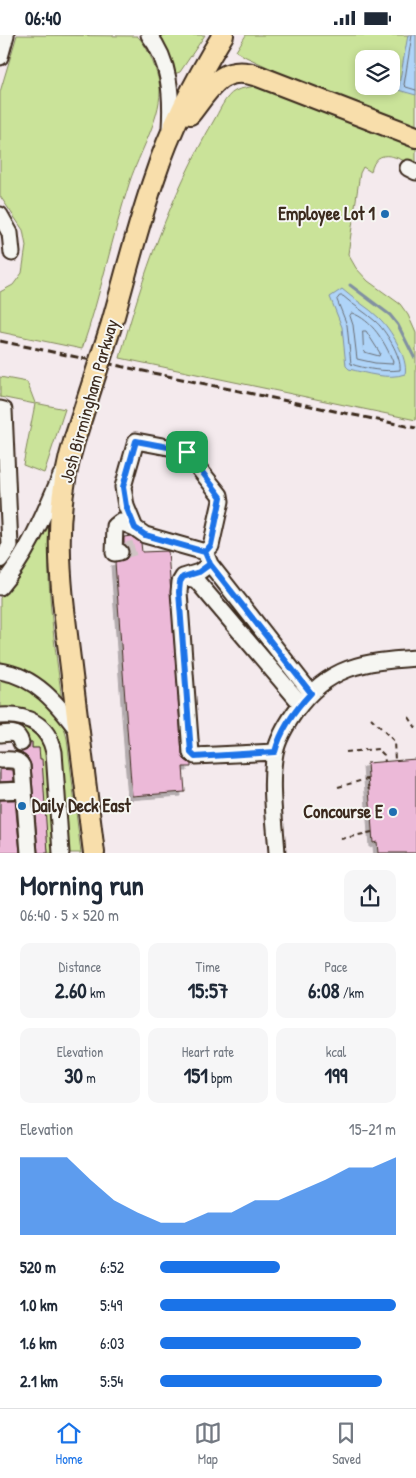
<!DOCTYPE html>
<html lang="en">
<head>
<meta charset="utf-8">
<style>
  :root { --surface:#fff; --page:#f6f6f7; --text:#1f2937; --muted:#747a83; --line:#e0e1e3; --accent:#1a73e8 }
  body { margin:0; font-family:"Patrick Hand",sans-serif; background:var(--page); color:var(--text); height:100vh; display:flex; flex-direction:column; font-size:19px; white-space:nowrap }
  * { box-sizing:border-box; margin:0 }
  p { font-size:16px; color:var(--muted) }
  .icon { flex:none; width:28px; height:28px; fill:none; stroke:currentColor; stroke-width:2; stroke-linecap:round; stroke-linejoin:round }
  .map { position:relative; height:818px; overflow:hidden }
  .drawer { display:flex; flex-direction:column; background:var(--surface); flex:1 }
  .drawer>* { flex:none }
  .buttons { position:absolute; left:355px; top:15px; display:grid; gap:10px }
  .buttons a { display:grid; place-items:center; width:45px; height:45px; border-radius:10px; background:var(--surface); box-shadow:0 2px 8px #0003; font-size:25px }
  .pin { position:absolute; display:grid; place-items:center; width:42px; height:42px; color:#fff; margin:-21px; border-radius:10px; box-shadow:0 2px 8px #0006 }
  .round { display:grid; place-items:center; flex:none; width:52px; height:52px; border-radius:10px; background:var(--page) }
  .head { display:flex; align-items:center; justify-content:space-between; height:85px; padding:0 20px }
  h1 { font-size:28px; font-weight:700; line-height:38px }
  .metrics { display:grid; grid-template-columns:repeat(3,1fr); gap:8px; height:85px; padding:5px 20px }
  .metrics div { display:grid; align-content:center; border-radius:10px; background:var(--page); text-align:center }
  .metrics b { font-size:21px; font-weight:700 }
  .metrics small { font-size:14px; font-weight:400 }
  .metrics p { font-size:14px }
  .chart { height:140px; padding:10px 20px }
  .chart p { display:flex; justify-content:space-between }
  .chart svg { width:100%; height:90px; margin-top:5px; fill:var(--accent); opacity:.7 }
  ul { padding:0 20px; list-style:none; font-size:16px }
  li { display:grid; grid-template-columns:80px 60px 1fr; align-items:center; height:38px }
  li i { height:12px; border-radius:6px; background:var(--accent) }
  .status { display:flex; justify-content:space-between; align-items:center; height:35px; padding:0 25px; background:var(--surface); direction:ltr }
  .status svg { height:14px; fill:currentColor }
  .dock { display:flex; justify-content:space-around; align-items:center; height:70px; border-top:1px solid var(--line); background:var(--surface); font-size:14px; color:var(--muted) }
  .dock a { display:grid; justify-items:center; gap:2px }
  .dock .active { color:var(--accent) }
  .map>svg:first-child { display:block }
  .green { fill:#cae399; stroke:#82865c; fill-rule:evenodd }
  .water { fill:#afd4f8; stroke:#8190a1 }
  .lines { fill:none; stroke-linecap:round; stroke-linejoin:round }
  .shore { stroke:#696e75; stroke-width:1 }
  .stream { stroke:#8190a1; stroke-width:3 }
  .building { fill:#ecb9d8; stroke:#3b2a1e; filter:url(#shadow) }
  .minor-tunnel { stroke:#cfc4c4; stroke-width:15; stroke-dasharray:15 8; stroke-linecap:butt }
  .minor-casing { stroke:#3b2a1e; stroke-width:19 }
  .major-casing { stroke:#3b2a1e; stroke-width:24 }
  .path { stroke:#3b2a1e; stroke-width:2; stroke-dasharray:5 4; stroke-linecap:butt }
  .minor { stroke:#f6f6f2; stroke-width:15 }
  .major { stroke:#f8deab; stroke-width:20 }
  .rail { stroke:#3b2a1e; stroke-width:3; stroke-dasharray:8 4; stroke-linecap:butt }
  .major-bridge-casing { stroke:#3b2a1e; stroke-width:24; stroke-linecap:butt }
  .major-bridge { stroke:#f8deab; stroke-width:20 }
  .route-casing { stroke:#fff; stroke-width:10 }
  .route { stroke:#1a73e8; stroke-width:6 }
  .poi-dot { fill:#1f6fb2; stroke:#f6f6f2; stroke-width:2 }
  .labels { text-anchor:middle; stroke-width:4; stroke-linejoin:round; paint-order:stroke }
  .poi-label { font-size:18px; font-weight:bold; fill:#3b2a1e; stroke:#f6f6f2; text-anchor:end }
  .street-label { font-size:18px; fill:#3b2a1e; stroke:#f6f6f2 }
</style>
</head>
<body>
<div class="status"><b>06:40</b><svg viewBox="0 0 49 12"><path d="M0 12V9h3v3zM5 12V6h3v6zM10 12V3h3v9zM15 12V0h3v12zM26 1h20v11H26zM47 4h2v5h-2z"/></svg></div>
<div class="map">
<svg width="416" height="818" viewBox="0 0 416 818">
  <defs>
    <filter id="shadow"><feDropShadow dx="-4" dy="4" stdDeviation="0" flood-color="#0004"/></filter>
  </defs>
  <rect width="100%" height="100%" fill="#f4eaed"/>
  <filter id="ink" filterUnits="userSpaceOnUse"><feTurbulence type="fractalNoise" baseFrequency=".02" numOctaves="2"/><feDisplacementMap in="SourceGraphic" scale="10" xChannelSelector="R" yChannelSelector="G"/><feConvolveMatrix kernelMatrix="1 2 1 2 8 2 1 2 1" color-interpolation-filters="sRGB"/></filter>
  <g filter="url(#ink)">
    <path class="green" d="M17,0L137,1C148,10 160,42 160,56C160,84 139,119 130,146C112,201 101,259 82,314L0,297V257L13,250L22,238L26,211L23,195L0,161V57Z
      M156,0H205L180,37L174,39Z
      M246,0H416V94L313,53L246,22L236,16ZM364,24H391V51H364Z
      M254,51L274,53L416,108V131C399,124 377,109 371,137L363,132L360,138L348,219L356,233L368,246L400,269L408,280L416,298V385L120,323C142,241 171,160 213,87C219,77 225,61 235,56C240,53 248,53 254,51Z
      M0,342L27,347L35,368L65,374L44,438L23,430L35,369L0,362Z
      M46,492L50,494C45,552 55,609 62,666L0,632V563L14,546Z
      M0,639L24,647L62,684L67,704L81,818H66L58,707L0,677Z
      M20,690L30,692L46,706L56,818H48L39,713H32V707L25,708L1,692Z"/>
    <path class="water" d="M408,0H416V60L398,55Z
      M342,254C353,264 368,272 379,283C390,293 409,324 405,339C388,345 366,338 349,334L346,331L342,292L330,262Z"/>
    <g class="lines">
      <path class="shore" d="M412,0L404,50L406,52L416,55
        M340,261H343C353,270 365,277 375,286C385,294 402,322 400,335C384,337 366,334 351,329L347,290L337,265Z
        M352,278C372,285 385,307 393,327L392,329L375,328L357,324L353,290L350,281Z
        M363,296H366L380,318L379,321L364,317Z"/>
      <path class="stream" d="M350,250L390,280L398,290L414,322"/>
    </g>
    <path class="building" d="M131,501L141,508L142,517L168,516L182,719L185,725L191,729V732H183L185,757L132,761L115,527L126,524L129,521V515L124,508V502Z
      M30,707H32V713H39L40,724H42L48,818H38L31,730L28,723L20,717L28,714Z
      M416,724V818H378L377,807L373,808L367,728Z
      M0,734L13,735L14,746L0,747Z
      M0,765H15L20,818H0Z"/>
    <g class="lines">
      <path class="minor-tunnel" d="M120,517L141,511"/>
      <g class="minor-casing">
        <path id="minor" d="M149,0C170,26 172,61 170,93
          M0,22L6,0
          M408,133L416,137
          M0,180L10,198L12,218
          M0,374L4,375L10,511L0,525
          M120,517L114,518L115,491L120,487L135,493
          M205,517L211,511L221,466L220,460L184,415L136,406L123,452L126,471L135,493L145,500L205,517L210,529L311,658
          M210,529L199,537L183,542L180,547L179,557L191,718L195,721L275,717
          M183,542L196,545L301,669
          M0,552C28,520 44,479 61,440
          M0,636C35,641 58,669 78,696
          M0,681C27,679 48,689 54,717L61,818
          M0,699C10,698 18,696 21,708
          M0,725C8,725 18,723 22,731L29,818
          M0,756L24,755
          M277,818C275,785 269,750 275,718C278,703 286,690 295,677C329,630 363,627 416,623"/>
      </g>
      <g class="major-casing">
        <path id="major" d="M190,79C210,54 221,28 258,41L416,102
          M112,288C126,239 138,189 155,141C171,92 196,44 223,0
          M75,403C49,487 62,556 72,641C79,700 87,759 94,818"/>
      </g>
      <path class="path" d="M409,682L416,693
        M371,683L394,706L395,726
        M346,717L378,714L384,720L385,727
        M338,752L367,744L369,756
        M341,804L372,797"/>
      <use href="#minor" class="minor"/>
      <use href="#major" class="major"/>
      <path class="rail" d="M0,306L416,393"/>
      <g class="major-bridge-casing">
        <path id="major-bridge" d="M75,403L112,288"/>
      </g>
      <use href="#major-bridge" class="major-bridge"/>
    </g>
  </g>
  <g class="lines" filter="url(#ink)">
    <g class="route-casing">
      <path id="route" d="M187,417L221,462L211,510L205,517L210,529L199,537L183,542L180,547L179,557L191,718L195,722L275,717C281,694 295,675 311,658L210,529L205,517L145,500L135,493L126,471L123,452L136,406L184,415L187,417"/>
    </g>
    <use href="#route" class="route"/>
  </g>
  <g class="poi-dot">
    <circle cx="385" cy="179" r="5"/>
    <circle cx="22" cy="771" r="5"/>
    <circle cx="393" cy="777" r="5"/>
  </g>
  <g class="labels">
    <g class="poi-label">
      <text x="375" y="185">Employee Lot 1</text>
      <text x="32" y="777" text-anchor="start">Daily Deck East</text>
      <text x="383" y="783">Concourse E</text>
    </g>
    <g class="street-label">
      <text transform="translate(89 366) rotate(-74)" y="6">Josh Birmingham Parkway</text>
    </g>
  </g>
</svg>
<div class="buttons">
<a><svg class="icon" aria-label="layers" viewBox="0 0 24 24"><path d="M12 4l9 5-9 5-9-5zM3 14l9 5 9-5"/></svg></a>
</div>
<div class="pin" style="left:187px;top:417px;background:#1e9e55"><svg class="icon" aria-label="arrive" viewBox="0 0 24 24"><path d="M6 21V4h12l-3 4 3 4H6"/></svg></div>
</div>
<section class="drawer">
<div class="head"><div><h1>Morning run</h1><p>06:40 · 5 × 520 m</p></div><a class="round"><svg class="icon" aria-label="share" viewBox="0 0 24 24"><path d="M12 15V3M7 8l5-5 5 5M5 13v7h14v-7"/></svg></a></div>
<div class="metrics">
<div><p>Distance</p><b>2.60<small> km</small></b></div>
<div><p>Time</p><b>15:57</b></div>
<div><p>Pace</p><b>6:08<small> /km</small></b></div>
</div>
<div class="metrics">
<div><p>Elevation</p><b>30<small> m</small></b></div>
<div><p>Heart rate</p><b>151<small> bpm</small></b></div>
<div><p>kcal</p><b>199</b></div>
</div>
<div class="chart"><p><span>Elevation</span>15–21 m</p>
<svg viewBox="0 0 160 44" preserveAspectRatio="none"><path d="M0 44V6L10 6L20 6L30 17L40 27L50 33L60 38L70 38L80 33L90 33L100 27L110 27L120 22L130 17L140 11L150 11L160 6V44z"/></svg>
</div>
<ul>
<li><b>520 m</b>6:52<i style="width:51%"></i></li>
<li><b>1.0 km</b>5:49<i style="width:100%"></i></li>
<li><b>1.6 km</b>6:03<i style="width:85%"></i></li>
<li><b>2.1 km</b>5:54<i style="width:94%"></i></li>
</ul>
</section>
<nav class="dock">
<a class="active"><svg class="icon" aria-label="home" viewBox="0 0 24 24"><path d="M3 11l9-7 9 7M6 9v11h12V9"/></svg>Home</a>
<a><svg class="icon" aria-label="map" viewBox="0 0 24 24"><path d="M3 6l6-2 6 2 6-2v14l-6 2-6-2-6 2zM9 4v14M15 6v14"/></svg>Map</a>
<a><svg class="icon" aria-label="saved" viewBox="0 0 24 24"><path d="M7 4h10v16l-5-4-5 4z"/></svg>Saved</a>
</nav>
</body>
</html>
